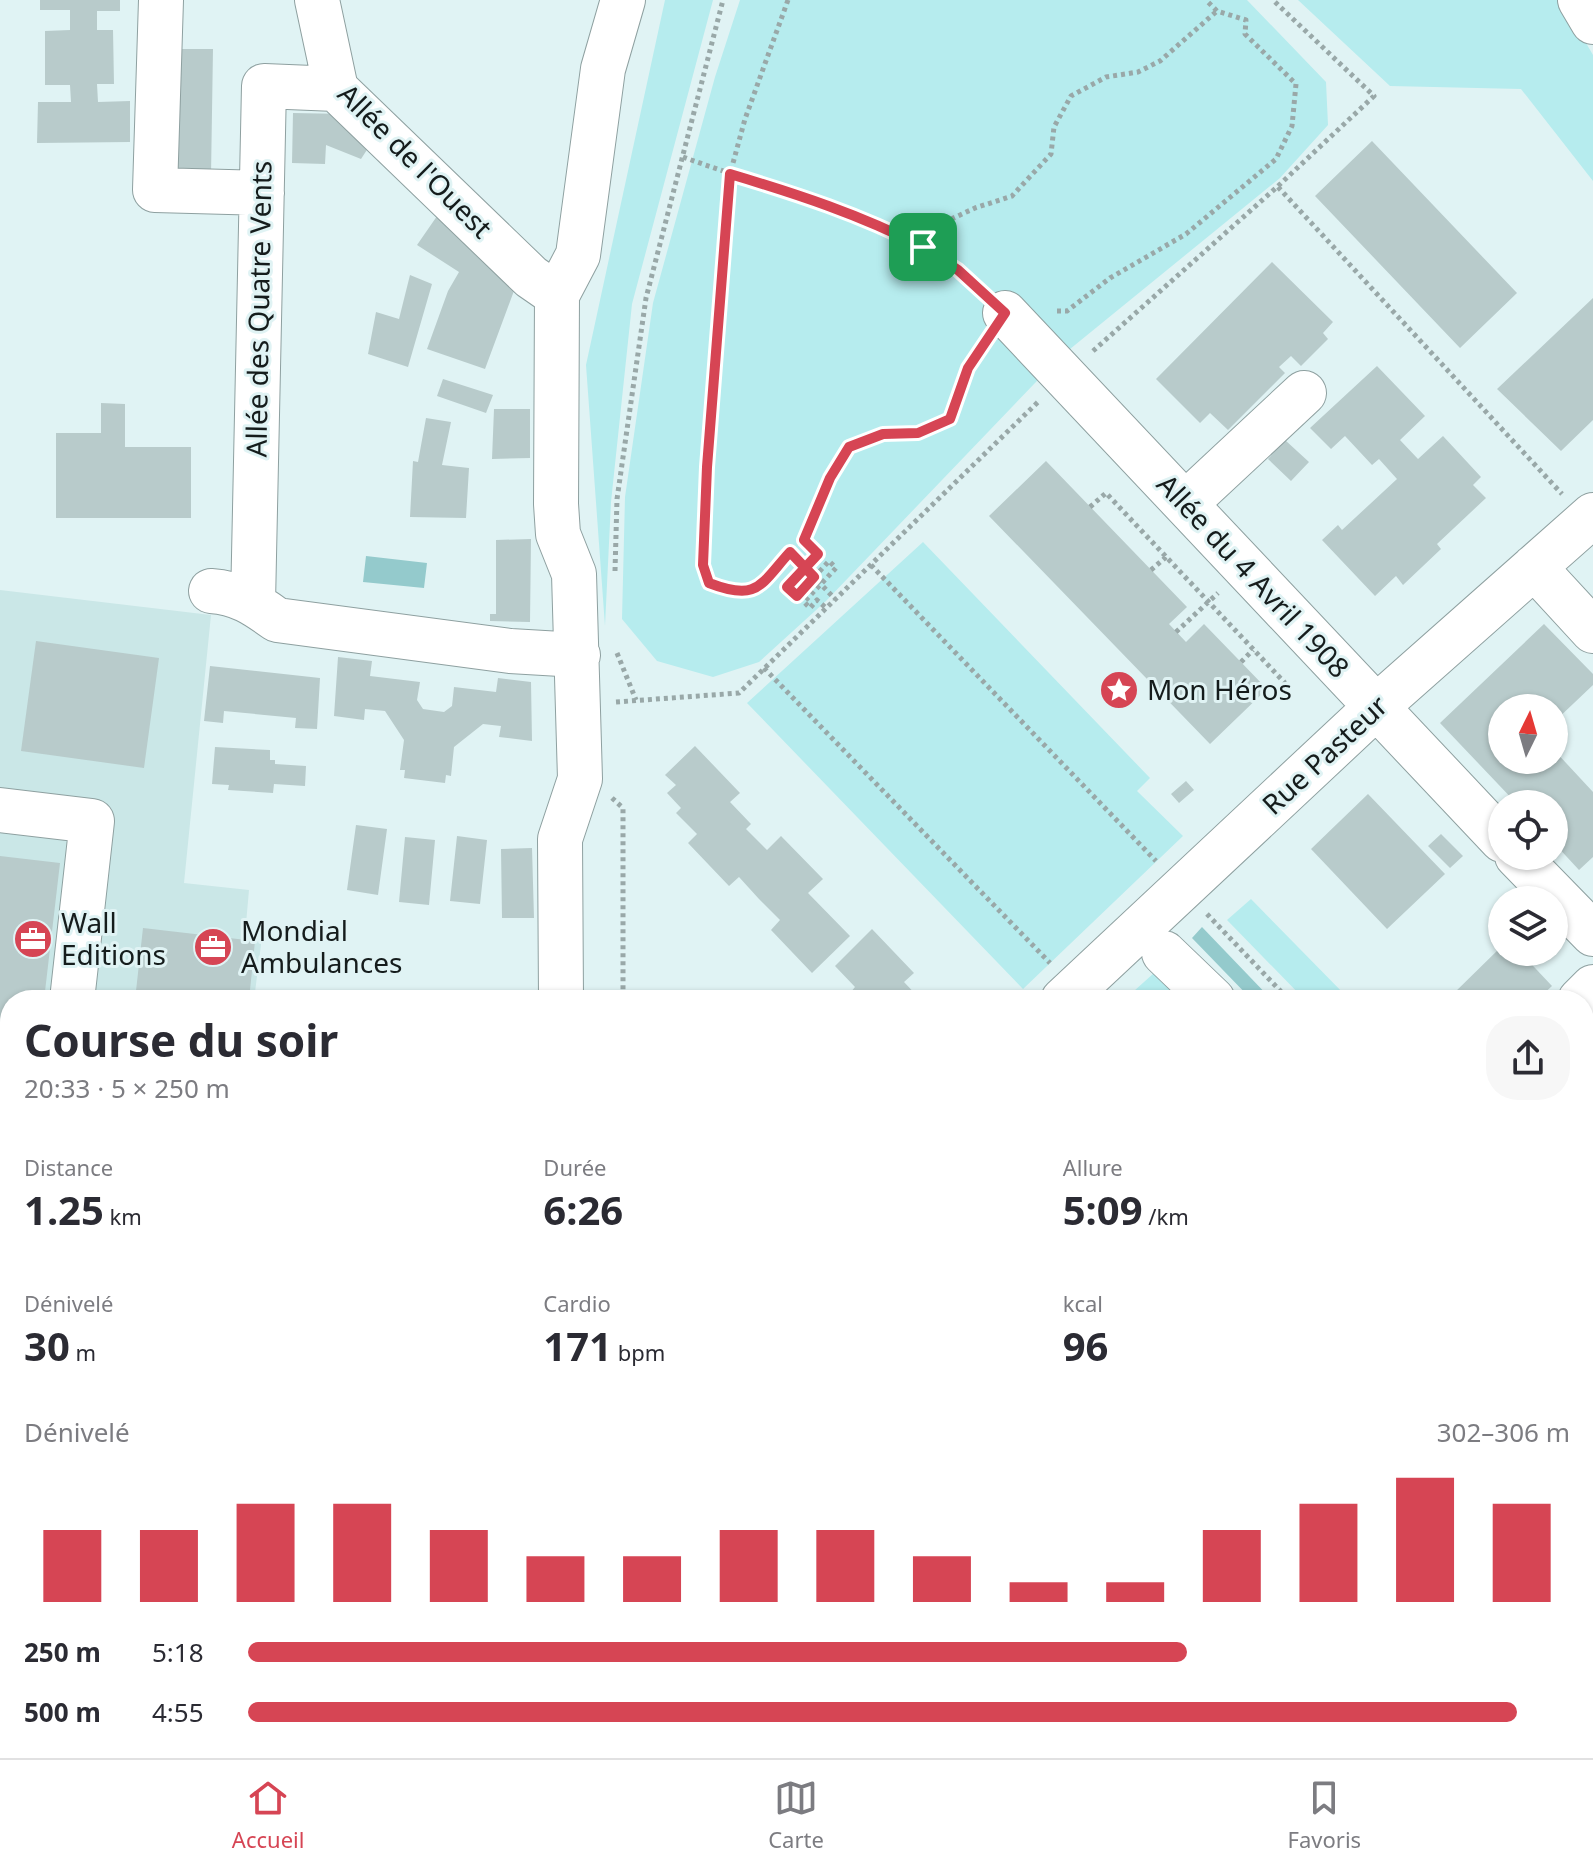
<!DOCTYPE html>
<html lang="fr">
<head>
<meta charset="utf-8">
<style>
  :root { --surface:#fff; --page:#f7f7f7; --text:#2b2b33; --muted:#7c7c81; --line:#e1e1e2; --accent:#d64554 }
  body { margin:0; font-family:"Noto Sans",sans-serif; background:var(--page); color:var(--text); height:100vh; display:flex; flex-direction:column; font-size:30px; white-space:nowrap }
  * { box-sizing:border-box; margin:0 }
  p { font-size:26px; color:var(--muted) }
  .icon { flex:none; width:44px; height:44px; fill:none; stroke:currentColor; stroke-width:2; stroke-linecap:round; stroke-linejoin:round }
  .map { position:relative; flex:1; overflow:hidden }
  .panel { position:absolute; left:0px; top:990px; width:1594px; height:768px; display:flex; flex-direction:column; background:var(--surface); border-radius:32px 32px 0 0; box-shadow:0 2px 6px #0004 }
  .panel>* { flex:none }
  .needle { width:52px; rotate:5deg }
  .fabs { position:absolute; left:1488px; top:694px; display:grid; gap:16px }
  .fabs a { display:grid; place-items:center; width:80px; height:80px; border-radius:50%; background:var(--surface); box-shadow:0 2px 6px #0004; font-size:40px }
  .pin { position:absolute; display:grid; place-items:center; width:68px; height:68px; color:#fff; margin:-34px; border-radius:16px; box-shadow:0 4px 12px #0006 }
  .round { display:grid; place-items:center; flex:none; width:84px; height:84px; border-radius:32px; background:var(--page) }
  .summary { display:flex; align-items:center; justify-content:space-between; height:136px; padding:0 24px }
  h1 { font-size:44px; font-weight:700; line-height:60px }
  .stats { display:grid; grid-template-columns:repeat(3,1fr); gap:12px; height:136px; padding:8px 24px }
  .stats div { display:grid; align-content:center }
  .stats b { font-size:40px; font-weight:700 }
  .stats small { font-size:22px; font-weight:400 }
  .stats p { font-size:22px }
  .chart { height:224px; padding:16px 24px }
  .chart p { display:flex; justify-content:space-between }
  .chart svg { width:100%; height:144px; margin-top:8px; stroke:var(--accent); stroke-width:6 }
  ul { padding:0 24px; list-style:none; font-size:26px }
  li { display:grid; grid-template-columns:128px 96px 1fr; align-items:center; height:60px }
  li i { height:20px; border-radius:10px; background:var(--accent) }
  .tab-bar { display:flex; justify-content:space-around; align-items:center; height:112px; border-top:2px solid var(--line); background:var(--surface); font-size:22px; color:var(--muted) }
  .tab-bar a { display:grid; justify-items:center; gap:4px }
  .tab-bar .selected { color:var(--accent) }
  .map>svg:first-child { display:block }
  .built { fill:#cae7e7 }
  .green { fill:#b6ecee }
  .water { fill:#94cacc }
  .building { fill:#b8cbcb }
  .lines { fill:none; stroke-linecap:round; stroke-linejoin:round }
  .minor-casing { stroke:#8ea0a0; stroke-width:46 }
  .path { stroke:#99a8a8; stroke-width:5; stroke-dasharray:4 4; stroke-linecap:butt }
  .minor { stroke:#fff; stroke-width:44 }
  .route-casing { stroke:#fff; stroke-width:16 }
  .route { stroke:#d64554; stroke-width:10 }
  .labels { text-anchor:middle; stroke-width:6; stroke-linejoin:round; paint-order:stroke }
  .street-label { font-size:28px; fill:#151c1c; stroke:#e0f3f4 }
  .poi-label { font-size:28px; fill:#151c1c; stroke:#e0f3f4; text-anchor:start }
</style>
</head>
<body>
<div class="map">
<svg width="1593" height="1758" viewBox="0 0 1593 1758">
  <rect width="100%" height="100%" fill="#e0f3f4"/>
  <path class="built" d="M0,590L211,615L184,883L249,890L245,935L262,937L254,1000H10V1261L0,1267Z"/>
  <path class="green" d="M665,0H713L632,304L611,502L605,626L586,365Z
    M740,0H1247L1326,82L1328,125L1280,178L1059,358L826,601L759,662L713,677L657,661L622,619L625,497L653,303L715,77Z
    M1298,0H1561L1593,55V181L1521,89L1390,86Z
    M923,542L1150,778L1137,791L1183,836L1023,989L747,703Z
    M1251,899L1350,1000H1305L1227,920Z
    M1164,964L1198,1000H1124Z
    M1584,1239L1593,1248V1298L1584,1289Z
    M1584,1406L1593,1415V1500L1584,1491Z"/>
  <path class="water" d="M366,556L427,563L424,588L363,582Z
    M1202,927L1272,1000H1252L1192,938Z"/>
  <path class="building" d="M40,0H120V11H97V30H113L114,84H97L98,102L130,101V142L37,143L38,102H71L70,85H45V31L70,30V10H40Z
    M173,49H213L211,175L172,174Z
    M293,113L347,114L374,139L361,159L326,145L325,164L292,163Z
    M1372,141L1517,293L1460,348L1315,196Z
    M444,206L518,280L485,369L427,349L448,291L459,272L417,245Z
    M1272,262L1333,322L1323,333L1328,339L1301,366L1291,356L1279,367L1285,373L1228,430L1210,413L1200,423L1156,379Z
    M410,275L432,284L408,367L368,354L376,312L399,319Z
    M1593,298V420L1561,451L1497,389Z
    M1377,366L1425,416L1400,440L1418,459L1443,436L1481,477L1473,485L1486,498L1437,544L1441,549L1403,585L1396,576L1375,596L1322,540L1338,525L1342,530L1397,479L1379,459L1372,465L1345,436L1331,449L1310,428Z
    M443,379L493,395L486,413L437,396Z
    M101,403L125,404V447H191V518H56V433H101Z
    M494,409H530V458L492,459Z
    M426,418L451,422L442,465L469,468L466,518L410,517L413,461L418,462Z
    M1285,440L1309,462L1291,481L1268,459Z
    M1046,461L1187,607L1169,624L1186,642L1204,624L1267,689L1210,744L989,516Z
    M531,539L530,622L490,621V614H496V540Z
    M1544,624L1593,674V685L1554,722V708H1502V760H1554V750L1593,792V857L1579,870L1554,843V804H1517L1440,723Z
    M36,641L159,658L144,768L21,751Z
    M338,657L372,661L370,676L420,682L417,700L423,709L444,712L452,706L454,687L496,692L498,678L531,682L532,741L499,737L501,726L483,724L454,747L451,776L446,775L445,783L404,778L405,770H400L404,740L385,711L365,709L364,720L334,716Z
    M210,666L320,678L317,729L295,728L296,718L224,711L223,723L204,721Z
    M695,746L740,793L730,802L751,824L746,829L767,850L781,836L823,879L808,893L850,936L812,973L771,930L780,920L759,899L739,877L729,886L688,843L697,834L676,813L681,808L667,793L676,785L665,775Z
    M215,747L270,750V760H275V764L306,766L305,786L274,784L273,793L228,790L229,785L212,784Z
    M1186,781L1194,790L1179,803L1171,794Z
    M1368,794L1445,874L1387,929L1311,849Z
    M356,825L387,829L378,895L347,890Z
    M1441,834L1463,856L1450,868L1428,846Z
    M457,836L487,840L480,904L450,901Z
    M405,837L435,840L429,905L399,902Z
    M532,848L534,918H502L501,849Z
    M0,856L60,863L44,1000H10V1092L0,1091Z
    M143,928L255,941L249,1000H135Z
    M872,929L914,973L904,982L921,1000H857L850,993L855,987L835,966Z
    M1502,946V952H1520L1552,986L1537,1000H1456L1451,996Z
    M1593,1110V1143L1584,1134V1118Z
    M0,1461H10V1675H0Z
    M138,1748H168V1758H138Z
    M290,1748H320V1758H290Z
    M708,1748H783V1758H708Z
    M798,1748H847V1758H798Z
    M880,1748H962L951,1758H890Z
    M1372,1748H1444L1434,1758H1383Z"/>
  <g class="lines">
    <g class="minor-casing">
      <path id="minor" d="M161,0L155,190L262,193
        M317,0L336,89L531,277L557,295
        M1580,0L1593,22
        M1005,313L1502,840
        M1186,503L1304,393
        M1534,567L1593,631
        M211,591C239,593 255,604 277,620L510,651L578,655
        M253,603L264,86L336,89
        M0,810L92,821L72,1000
        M1517,856L1593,934
        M1164,953L1213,1000
        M561,1000L560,839L580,779L574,574L558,534L556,504L557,295L578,255L603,69L623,0
        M1063,1000L1375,708L1593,515
        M1580,1000L1593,987
        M1593,1070V1084
        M0,1132L10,1133
        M0,1307L10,1303
        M1584,1381L1593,1390
        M0,1398H10
        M0,1713H10
        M568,1748V1758
        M1281,1748L1290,1758"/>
    </g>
    <path class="path" d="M788,0L745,119L730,174L707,467L703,565L709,583C745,597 753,596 777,567C785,557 796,550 803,540C820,519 828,462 850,447C870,433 894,437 916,433C927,432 939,424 950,419L968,368L984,344
      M683,157C787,195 890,215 979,287
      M1278,187L1562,494
      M923,247L947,221L975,208L1012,196L1051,154L1054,127L1071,96L1106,77L1138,72L1160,61L1217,11
      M1057,311H1067L1110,278L1186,234L1276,159L1292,126L1296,84L1245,34L1246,20L1217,11L1206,0
      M1093,351L1277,187L1374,96L1273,0
      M1090,507L1106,493L1285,683
      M804,540L818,554L787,587L797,596L829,561L836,568L804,602L810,608L817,600L826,608
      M790,552L835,599
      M871,565L1156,861
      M1151,570L1166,557
      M615,571L617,499L646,298L723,0
      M1176,632L1218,593
      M617,653L636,700
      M1241,662L1253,650
      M764,668L1050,963
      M616,702L739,693L1039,401
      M612,798L623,808V1000
      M1207,914L1289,1000
      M1584,1308L1593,1317
      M1584,1520L1593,1529
      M615,1748V1758
      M630,1748L631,1758
      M864,1748L868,1758"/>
    <use href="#minor" class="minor"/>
  </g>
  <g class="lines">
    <g class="route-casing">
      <path id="route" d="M923,247C861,215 797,194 730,174L707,467L703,565L709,583C758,602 760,585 790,552L814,577L797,596L787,587L818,554L804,540L830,478L849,447L883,434L918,433L950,419L968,368L1005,313L958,270L923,247"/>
    </g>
    <use href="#route" class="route"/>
  </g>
  <defs>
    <g id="sight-disc" transform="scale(2)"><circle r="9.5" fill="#d64554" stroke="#e0f3f4"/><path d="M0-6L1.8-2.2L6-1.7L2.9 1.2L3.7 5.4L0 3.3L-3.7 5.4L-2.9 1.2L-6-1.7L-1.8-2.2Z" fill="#fff"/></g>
    <g id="office-disc" transform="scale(2)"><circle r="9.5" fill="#d64554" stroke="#e0f3f4"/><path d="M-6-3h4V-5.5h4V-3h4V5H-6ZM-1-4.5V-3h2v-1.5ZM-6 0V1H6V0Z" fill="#fff"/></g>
  </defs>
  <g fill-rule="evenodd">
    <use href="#sight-disc" x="1119" y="690"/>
    <use href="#office-disc" x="33" y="939"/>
    <use href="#office-disc" x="213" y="947"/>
  </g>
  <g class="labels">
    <g class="street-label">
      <text transform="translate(415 161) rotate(45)" y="10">Allée de l'Ouest</text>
      <text transform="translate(259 309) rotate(-89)" y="10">Allée des Quatre Vents</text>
      <text transform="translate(1253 576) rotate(47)" y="10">Allée du 4 Avril 1908</text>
      <text transform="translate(1325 755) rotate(-43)" y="10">Rue Pasteur</text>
    </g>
    <g class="poi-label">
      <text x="1147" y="700">Mon Héros</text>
      <text x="61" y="933">Wall<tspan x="61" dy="32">Editions</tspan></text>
      <text x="241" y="941">Mondial<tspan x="241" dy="32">Ambulances</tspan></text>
    </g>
  </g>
</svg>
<div class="fabs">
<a><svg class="needle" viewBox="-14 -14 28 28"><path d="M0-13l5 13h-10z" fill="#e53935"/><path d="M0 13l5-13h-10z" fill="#7c7c81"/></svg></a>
<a><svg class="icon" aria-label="locate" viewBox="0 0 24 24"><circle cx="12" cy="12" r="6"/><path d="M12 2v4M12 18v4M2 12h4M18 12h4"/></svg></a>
<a><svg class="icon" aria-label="layers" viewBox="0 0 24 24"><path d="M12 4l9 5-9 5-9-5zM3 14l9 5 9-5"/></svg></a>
</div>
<div class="pin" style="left:923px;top:247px;background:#1e9e55"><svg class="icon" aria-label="arrive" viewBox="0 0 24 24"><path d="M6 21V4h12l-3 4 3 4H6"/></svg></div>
<section class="panel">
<div class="summary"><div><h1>Course du soir</h1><p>20:33 · 5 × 250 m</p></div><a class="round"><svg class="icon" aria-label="share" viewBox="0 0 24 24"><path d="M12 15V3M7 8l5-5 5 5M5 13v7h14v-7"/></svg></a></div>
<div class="stats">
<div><p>Distance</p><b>1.25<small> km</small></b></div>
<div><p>Durée</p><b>6:26</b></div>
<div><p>Allure</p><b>5:09<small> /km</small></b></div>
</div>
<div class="stats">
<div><p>Dénivelé</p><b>30<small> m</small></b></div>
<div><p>Cardio</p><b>171<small> bpm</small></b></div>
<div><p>kcal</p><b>96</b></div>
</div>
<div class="chart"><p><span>Dénivelé</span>302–306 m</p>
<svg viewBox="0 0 160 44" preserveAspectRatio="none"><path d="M5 44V22M15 44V22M25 44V14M35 44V14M45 44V22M55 44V30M65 44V30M75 44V22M85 44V22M95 44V30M105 44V38M115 44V38M125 44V22M135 44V14M145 44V6M155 44V14"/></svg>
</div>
<ul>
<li><b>250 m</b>5:18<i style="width:71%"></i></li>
<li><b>500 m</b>4:55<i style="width:96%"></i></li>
</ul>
</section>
</div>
<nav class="tab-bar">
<a class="selected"><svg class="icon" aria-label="home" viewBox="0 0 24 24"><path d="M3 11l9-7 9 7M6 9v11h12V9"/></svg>Accueil</a>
<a><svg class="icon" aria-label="map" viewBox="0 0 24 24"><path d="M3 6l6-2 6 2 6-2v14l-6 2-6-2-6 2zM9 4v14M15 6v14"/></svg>Carte</a>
<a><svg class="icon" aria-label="saved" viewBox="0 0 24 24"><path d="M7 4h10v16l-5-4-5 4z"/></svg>Favoris</a>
</nav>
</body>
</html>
